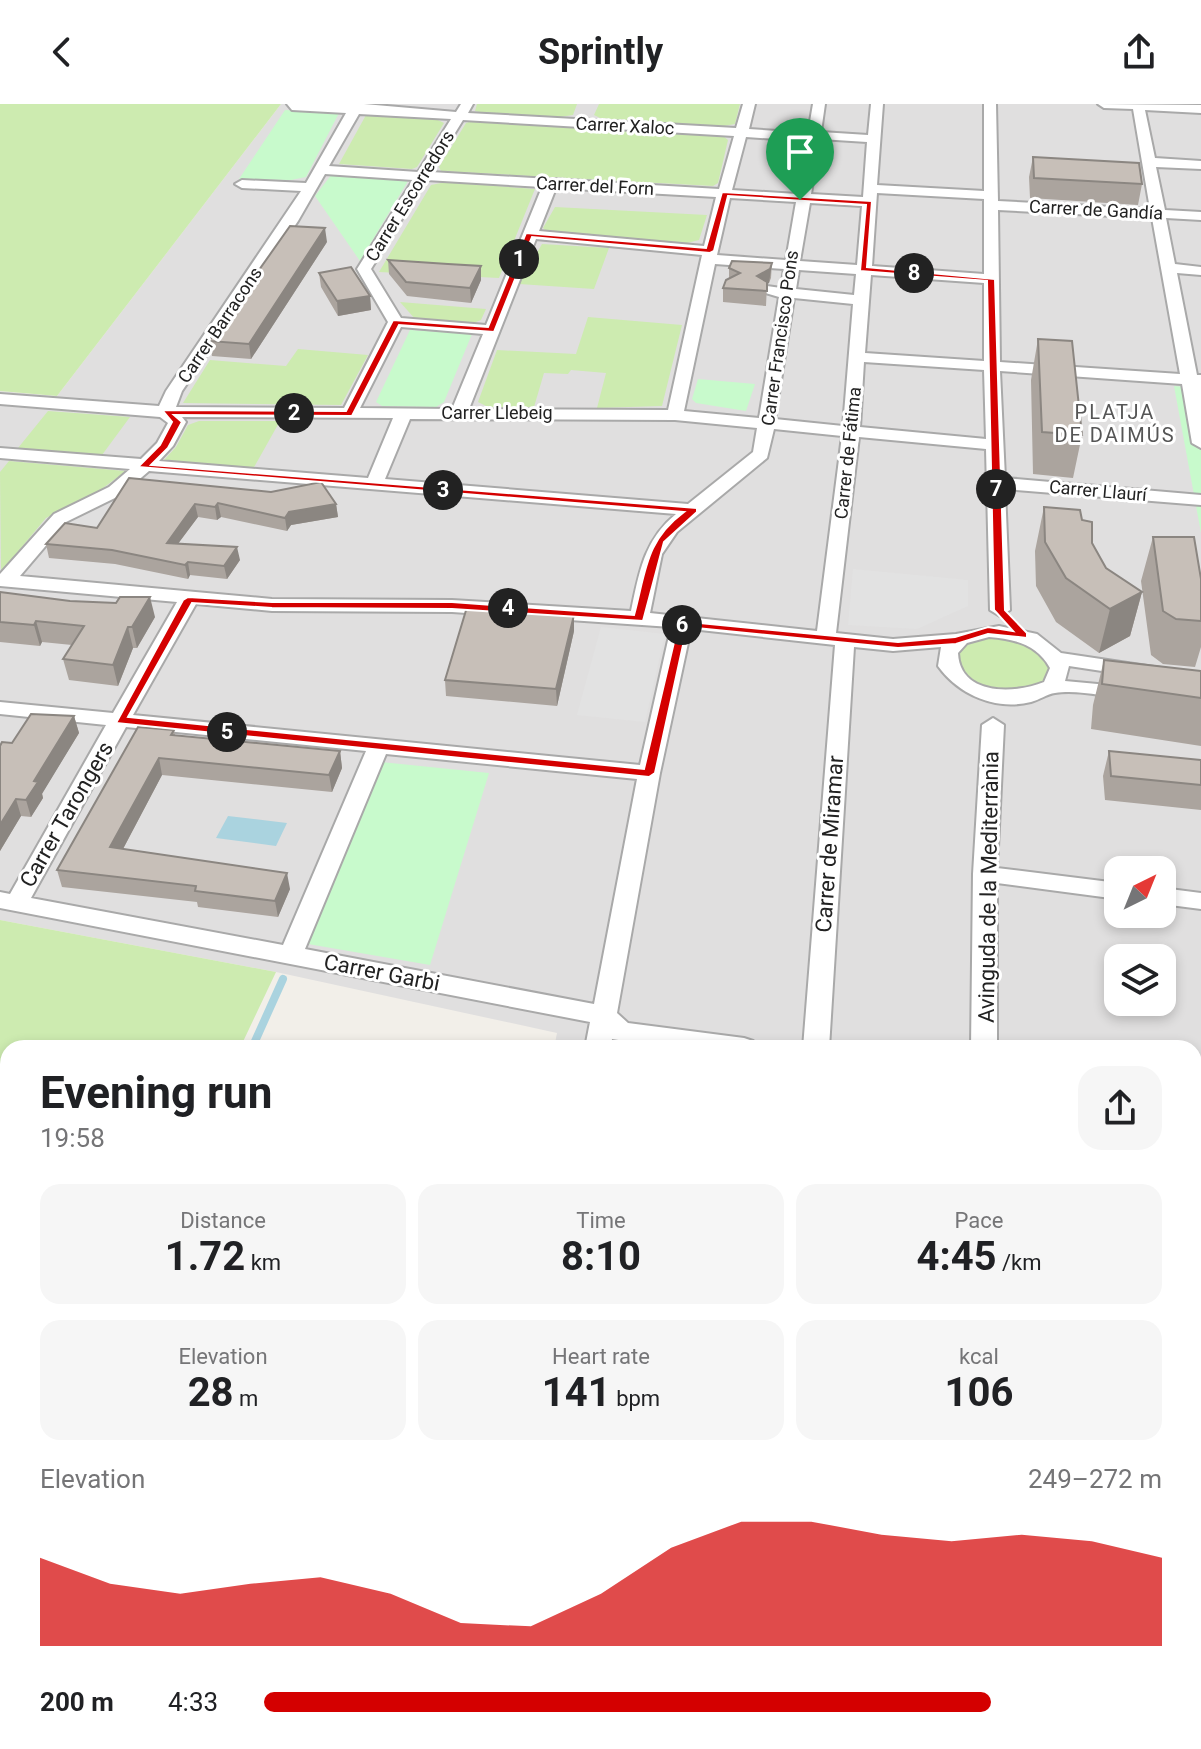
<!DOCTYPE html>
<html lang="en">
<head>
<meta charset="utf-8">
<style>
  :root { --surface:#fff; --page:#f6f6f6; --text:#202124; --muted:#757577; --accent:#d40000 }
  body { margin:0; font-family:Roboto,sans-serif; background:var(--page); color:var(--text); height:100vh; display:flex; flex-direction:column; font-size:30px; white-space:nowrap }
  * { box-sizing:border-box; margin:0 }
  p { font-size:26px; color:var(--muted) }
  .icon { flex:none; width:44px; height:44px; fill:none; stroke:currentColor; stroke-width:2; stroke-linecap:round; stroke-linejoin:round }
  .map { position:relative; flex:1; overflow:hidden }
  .side { position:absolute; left:0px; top:936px; width:1202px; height:710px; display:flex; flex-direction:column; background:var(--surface); border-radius:24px 24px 0 0; box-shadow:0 4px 12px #0003 }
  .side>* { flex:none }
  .needle { width:52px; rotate:43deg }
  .controls { position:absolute; left:1104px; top:752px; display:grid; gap:16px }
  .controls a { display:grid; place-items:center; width:72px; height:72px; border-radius:16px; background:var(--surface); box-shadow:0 4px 12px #0003; font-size:40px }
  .pin { position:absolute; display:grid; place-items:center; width:68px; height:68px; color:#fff; margin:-82px -34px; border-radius:50% 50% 50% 0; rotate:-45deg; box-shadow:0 0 8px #0007 }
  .pin .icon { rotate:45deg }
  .km { position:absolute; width:40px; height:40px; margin:-20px; border-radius:50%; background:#222; color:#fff; font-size:22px; line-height:40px; text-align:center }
  .round { display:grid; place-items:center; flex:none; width:84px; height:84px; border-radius:24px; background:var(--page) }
  .head { display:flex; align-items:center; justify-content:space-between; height:136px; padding:0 40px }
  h1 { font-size:44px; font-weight:700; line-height:60px }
  .metrics { display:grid; grid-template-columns:repeat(3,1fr); gap:12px; height:136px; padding:8px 40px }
  .metrics div { display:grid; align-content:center; border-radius:20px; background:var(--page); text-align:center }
  .metrics b { font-size:40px; font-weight:700 }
  .metrics small { font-size:22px; font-weight:400 }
  .metrics p { font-size:22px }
  .chart { height:224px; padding:16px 40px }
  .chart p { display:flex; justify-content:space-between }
  .chart svg { width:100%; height:144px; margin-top:8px; fill:var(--accent); opacity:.7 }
  ul { padding:0 40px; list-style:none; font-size:26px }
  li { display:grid; grid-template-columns:128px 96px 1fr; align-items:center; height:60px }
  li i { height:20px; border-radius:10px; background:var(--accent) }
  header { display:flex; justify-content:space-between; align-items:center; height:104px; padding:0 40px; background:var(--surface); font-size:36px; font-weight:700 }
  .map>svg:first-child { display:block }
  .residential { fill:#e0dfdf; fill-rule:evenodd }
  .grass { fill:#cdebb0 }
  .park { fill:#c8facc }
  .parking { fill:#e2e2e2 }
  .water { fill:#aad3df }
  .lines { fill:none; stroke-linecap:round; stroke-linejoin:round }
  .stream-far1 { stroke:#aad3df; stroke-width:8 }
  .stream { stroke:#aad3df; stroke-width:10 }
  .street-casing { stroke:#a9a9a9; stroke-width:4 }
  .street { fill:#fff; fill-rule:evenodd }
  .wall { fill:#aba49e }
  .shaded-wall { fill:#8b8681 }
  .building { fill:#c7bfb8; stroke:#8b8681; stroke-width:2 }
  .route { fill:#d40000; stroke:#fff; stroke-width:2; fill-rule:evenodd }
  .labels { text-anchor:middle; stroke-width:6; stroke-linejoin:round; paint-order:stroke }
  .far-street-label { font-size:18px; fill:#222; stroke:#fff }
  .far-neighbourhood-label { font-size:20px; letter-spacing:2px; fill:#555; stroke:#fff }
  .street-label { font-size:22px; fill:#222; stroke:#fff }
</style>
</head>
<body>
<header><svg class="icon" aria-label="back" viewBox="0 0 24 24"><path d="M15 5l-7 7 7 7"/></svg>Sprintly<svg class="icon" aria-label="share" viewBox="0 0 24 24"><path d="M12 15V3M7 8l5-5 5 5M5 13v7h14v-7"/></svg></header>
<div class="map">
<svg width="1201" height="1645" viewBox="0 0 1201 1645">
  <rect width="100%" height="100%" fill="#f2efe9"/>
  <path class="residential" d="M281,0H1201V1645H363L365,1638H1194V944H554L557,929L276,868L0,816V287L57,292ZM1118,766H1162V810H1118ZM1118,854H1162V898H1118Z"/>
  <path class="grass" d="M0,0H281L57,292L0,287Z
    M477,0H577L573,11L560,13L479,8L475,7Z
    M599,0H740L735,20L724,22L602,15L594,11Z
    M366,11L436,15L444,19L417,63L412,65L339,60Z
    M472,17L722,31L728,36L718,79L713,82L441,67L439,63L466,19Z
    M446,78L535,85L499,174L379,168L431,81Z
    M555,103L707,111L699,136L687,139L546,127L543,124Z
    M542,140L609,144L594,185L519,180Z
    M400,198L486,205L481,216L471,220L416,216Z
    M588,213L682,221L662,302L597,304L606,269L571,266L568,270L544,269L534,303H488L478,298L497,246L576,250Z
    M298,245L368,251L341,301L183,299L210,256L286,262Z
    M48,307L130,313L102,351L18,344Z
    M199,317H280L253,365L163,357L176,343L188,321Z
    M9,357L126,367L95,390L46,414L1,468L0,368Z
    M1006,528L1056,554L1042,589L973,587L947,546L951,541Z
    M0,816L276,868L240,944H8V1638H341L347,1645H0Z"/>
  <path class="park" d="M285,6L339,9L306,73L291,76L239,75Z
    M332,70L408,77L360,157L315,92Z
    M410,226L472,230L444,298L436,303L382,302L376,298Z
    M698,275L755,280L746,307L696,299L692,295Z
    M1174,282L1201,284V429Z
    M381,658L489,669L430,861L308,840Z"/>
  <path class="parking" d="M853,465L968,476V502L917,525L848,521Z
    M601,523L665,530L645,618L577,611Z"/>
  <path class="water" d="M228,712L287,719L276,742L216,734Z"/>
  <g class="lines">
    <path class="stream-far1" d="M252,944L283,875"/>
    <path class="stream" d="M0,1482L8,1485
      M131,1638L133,1645"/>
    <g class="street-casing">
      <path id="street" d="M287,0H364L456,8L461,0H473L468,9L736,24L743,0H755L749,25L808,29L813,0H825L821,28L868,31L871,0H883L877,81L984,87V0H996L998,97L1150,105L1133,5L1104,4L1098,0L1201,1V9L1145,6L1155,54L1201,57V65L1156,63L1165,106L1201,108V116L1166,114L1175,160L1201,163V171L1177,169L1197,271H1201V344L1192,339L1182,280L1000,267L1005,374L1201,391V401L1005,385L1010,506L1000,512L990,506L986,345L859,333L836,529L893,535L956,530L999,522L1037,530L1061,549L1201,570V582L1069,562L1065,577L1130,583L1140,589L1130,595C1107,593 1077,585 1055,589C1047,590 1039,596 1031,598C996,607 959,591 938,562L941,543L893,547L854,543L829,944H803L835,541L691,525L660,669L617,909L628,919L744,934L753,937L757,944H670L612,935L611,944H585L590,918L0,804V788L10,790L106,621L0,610V598L113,609L177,498L0,482V470L54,410L109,383L130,365L0,354V344L141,355L157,339L168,319L160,313L0,300V290L159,302L166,287L301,87L242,84L235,80L242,76L306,79L346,9L292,6ZM359,10L451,15L418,68L329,62ZM463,16L734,32L719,85L431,68ZM746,33L806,37L797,90L732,86ZM820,35L867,38L863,93L811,90ZM325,70L413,76L357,165L388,218L344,304L176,303L182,287L298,117ZM426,76L542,83L486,221L401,214L371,165ZM556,84L716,93L704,142L539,127ZM877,89L984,95V170L872,162ZM730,94L796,98L786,156L717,151ZM810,99L862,102L857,161L800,157ZM998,106L1152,114L1180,270L1000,258ZM536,135L702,151L668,306L469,305ZM715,160L784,165L781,184L767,182L759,187L779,193L759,314L684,307ZM799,166L856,170L854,191L796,185ZM871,171L984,179V257L865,249ZM794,194L853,200L843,322L775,315ZM401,223L483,230L452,305L360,304ZM864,258L984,266L986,335L860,323ZM182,313L393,314L368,374L159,357L173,342L186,318ZM410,315L675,316L757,324L753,348L688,400L385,375ZM774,325L842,332L817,527L650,509L662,450L677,428L767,354ZM149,367L676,410C644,436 639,469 631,507L452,496L272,495L20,472L66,418L121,391ZM196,500L272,507L452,508L671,523L640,661L133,611ZM989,533C1014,535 1037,540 1050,564L1044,578C1015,590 960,592 958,549L967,539ZM126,623L366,647L283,841L31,794ZM386,650L637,675L594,900L305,845Z
        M993,614L1004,621L997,764L1118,779V795L997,779V944H971L973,770L982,621Z
        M1162,784L1201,789V805L1162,800Z
        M1194,1271L1201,1272V1300L1194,1299Z
        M415,1638H451L449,1645H413Z
        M932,1638H968V1645H932Z"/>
    </g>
    <use href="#street" class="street"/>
  </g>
  <path class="wall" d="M1033,53L1142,80L1138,101L1030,94L1029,73Z
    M327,138L251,255L212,252L209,237Z
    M388,156L481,162V176L471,199L407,192L389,170Z
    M772,159L771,174L769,179L767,180L766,202L723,198V184L729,175V164Z
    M319,169L370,192L371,206L338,212L321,183Z
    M1038,235L1082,331L1073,374L1033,370L1031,276Z
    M129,374L336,400L338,413L291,421L287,427L221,413L217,416L198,413L178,439L240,456L227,475L190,471L188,475L115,460L49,454L46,440L97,424Z
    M1044,403L1082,416L1092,439L1106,464L1142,488L1130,532L1099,549L1056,518L1036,482L1035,447Z
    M1153,433L1201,475V543L1195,563L1163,560L1151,551L1141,477Z
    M0,488L155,513L137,544H133L118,582L69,576L63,555L72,541L42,538L40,542L0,538Z
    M574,527L557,602L446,592L445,576Z
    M1104,556L1201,567V642L1091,625L1093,601Z
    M74,612L79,629L42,689L43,694L31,713L21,712L0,747V642L12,639Z
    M174,626L175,631L340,647L342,664L332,688L162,671L123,745L290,785L278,813L198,803L197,798L62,783L57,766Z
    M1109,647L1201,656V706L1105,696L1103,672Z"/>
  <path class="shaded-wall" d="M325,124L327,138L251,255L249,240Z
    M772,159L769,179L756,186L757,172Z
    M481,162V176L471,199L470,184Z
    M370,192L371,206L338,212L337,197Z
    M218,399L221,413L217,416L215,403Z
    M195,400L198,413L169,452L167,439Z
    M336,400L338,413L291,421L287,427L285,414L289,408Z
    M237,443L240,456L227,475L224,462Z
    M188,458L190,471L188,475L185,461Z
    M1142,488L1130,532L1099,549L1110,505Z
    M150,493L155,513L137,544L132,523Z
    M574,511V527L557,602L556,585Z
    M36,517L42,538L40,542L34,521Z
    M128,523L133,544L118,582L113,561Z
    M74,612L79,629L42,690L43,694L31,713L26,696L34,677Z
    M340,647L342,664L332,688L329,671Z
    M159,654L162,671L115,760L110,743Z
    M16,695L21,712L0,747V721Z
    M287,769L290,785L278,813L275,797Z"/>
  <path class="building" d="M1033,53L1139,59L1142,80L1034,74Z
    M290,122L325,124L249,240L209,237Z
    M388,156L448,160L481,162L470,184L406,178Z
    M732,157L772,159L770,165L757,172L767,178V187L723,184L726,176L740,169L729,164Z
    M351,163L370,192L337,197L319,169Z
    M1038,235L1072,237L1082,331L1042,328Z
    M129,374L271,388L321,378L336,400L289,408L285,414L218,399L215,403L195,400L167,439L237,443L224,462L188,458L185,461L112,446L46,440L65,419L97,424Z
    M1044,403L1080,406L1082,416L1092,418V439L1106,464L1142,488L1110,505L1066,474L1045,438Z
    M1153,433H1194L1201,475V517L1176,515L1163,507Z
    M0,488L70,497L116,499L120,493H150L132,523H128L113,561L63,555L84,522L36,517L34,521L0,518Z
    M467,503L574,511L556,585L445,576Z
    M1104,556L1201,567V594L1102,580Z
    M31,610L74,612L34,677L38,678L26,696L16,695L0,721V642L2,638L12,639Z
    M138,623L174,626L171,631L340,647L329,671L159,654L110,743L287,769L275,797L195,787L196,782L57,766Z
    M1109,647L1201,656V681L1111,672Z"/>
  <path class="route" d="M722,88L872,97L867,163L995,175L1005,506L1027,529V534L988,530L956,540L898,544L687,523L655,669L649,673L116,619L183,496L188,493L272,498H452L634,511C646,467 645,437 684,408L138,363L160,341L172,318L162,306L346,307L393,216L488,223L526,129L706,144ZM728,92L866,101L860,167L987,177L994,506L1013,527L988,523L955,533L898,538L679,517L644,665L128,613L192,499L272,504L452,505L643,517L664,438L697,408V404L151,361L168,344L182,318L174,311L352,312L399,221L494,228L532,133L710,149L714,147Z"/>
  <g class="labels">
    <g class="far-street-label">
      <text transform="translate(625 22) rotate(3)" y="6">Carrer Xaloc</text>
      <text transform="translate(595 82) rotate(3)" y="6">Carrer del Forn</text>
      <text transform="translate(410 92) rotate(-58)" y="6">Carrer Escorredors</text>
      <text transform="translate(1096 106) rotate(3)" y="6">Carrer de Gandía</text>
      <text transform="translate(220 221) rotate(-56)" y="6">Carrer Barracons</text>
      <text transform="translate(780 234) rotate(-82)" y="6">Carrer Francisco Pons</text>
      <text x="497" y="315">Carrer Llebeig</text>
      <text transform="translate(848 349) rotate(-84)" y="6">Carrer de Fátima</text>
      <text transform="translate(1098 387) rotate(5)" y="6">Carrer Llaurí</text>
    </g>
    <g class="far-neighbourhood-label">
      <text x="1115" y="315">PLATJA<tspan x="1115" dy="23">DE DAIMÚS</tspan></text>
    </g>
    <g class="street-label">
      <text transform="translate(66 710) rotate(-60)" y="8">Carrer Tarongers</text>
      <text transform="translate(829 740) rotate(-86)" y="8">Carrer de Miramar</text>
      <text transform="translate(988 783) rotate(-89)" y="8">Avinguda de la Mediterrània</text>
      <text transform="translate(382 868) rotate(11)" y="8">Carrer Garbi</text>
    </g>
  </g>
</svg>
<div class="controls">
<a><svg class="needle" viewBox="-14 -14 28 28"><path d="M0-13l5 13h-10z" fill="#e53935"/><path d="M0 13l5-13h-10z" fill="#757577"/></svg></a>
<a><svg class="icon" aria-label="layers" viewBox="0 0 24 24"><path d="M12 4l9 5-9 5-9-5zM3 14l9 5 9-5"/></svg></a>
</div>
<div class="pin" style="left:800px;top:96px;background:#1e9e55"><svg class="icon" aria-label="arrive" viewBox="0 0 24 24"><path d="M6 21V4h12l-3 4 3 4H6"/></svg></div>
<b class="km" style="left:519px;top:155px">1</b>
<b class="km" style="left:294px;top:309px">2</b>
<b class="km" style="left:443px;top:386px">3</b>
<b class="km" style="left:508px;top:504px">4</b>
<b class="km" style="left:227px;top:628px">5</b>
<b class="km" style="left:682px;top:521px">6</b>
<b class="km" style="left:996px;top:385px">7</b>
<b class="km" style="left:914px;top:169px">8</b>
<section class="side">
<div class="head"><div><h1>Evening run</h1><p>19:58</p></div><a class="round"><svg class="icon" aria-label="share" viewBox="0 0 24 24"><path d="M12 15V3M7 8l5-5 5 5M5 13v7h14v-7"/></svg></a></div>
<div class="metrics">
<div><p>Distance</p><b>1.72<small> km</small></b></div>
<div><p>Time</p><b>8:10</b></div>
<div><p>Pace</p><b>4:45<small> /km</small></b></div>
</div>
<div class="metrics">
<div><p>Elevation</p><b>28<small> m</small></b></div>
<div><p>Heart rate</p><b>141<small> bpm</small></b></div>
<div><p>kcal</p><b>106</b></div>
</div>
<div class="chart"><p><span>Elevation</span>249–272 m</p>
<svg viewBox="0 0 160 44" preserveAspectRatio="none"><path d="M0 44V17L10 25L20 28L30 25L40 23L50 28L60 37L70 38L80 28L90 14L100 6L110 6L120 10L130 12L140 10L150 12L160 17V44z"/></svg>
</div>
<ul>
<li><b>200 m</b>4:33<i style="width:81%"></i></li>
</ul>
</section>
</div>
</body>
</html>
